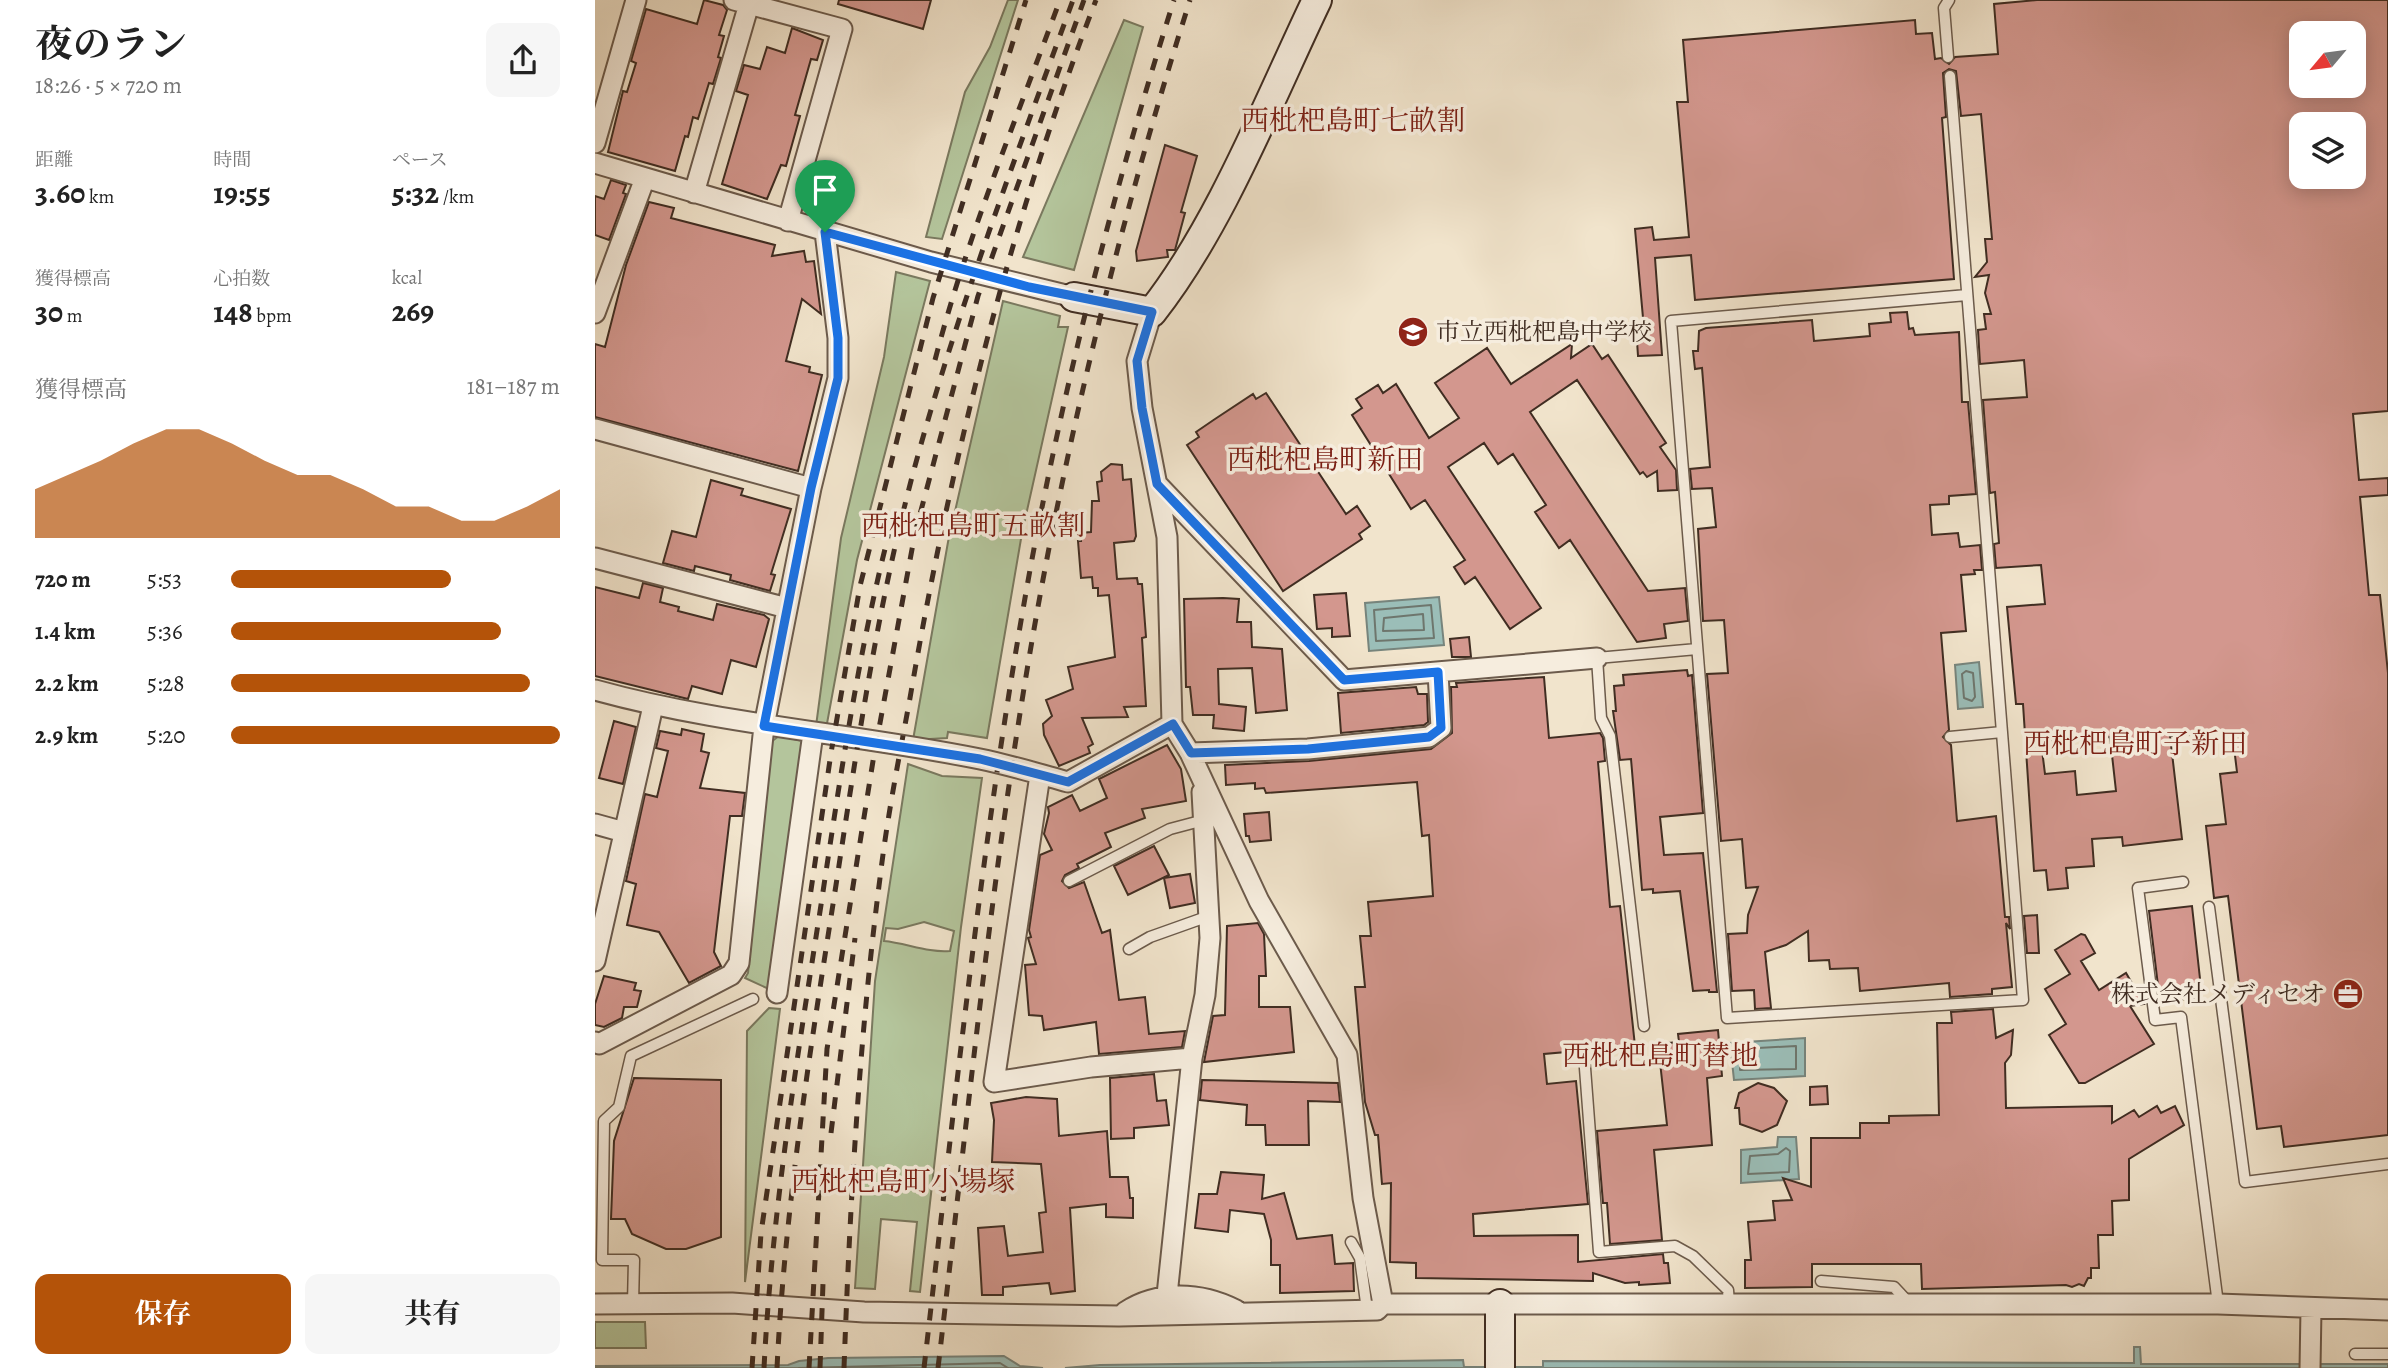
<!DOCTYPE html>
<html lang="ja">
<head>
<meta charset="utf-8">
<style>
  :root { --surface:#fff; --page:#f6f6f6; --text:#222; --muted:#767676; --accent:#b45309 }
  body { margin:0; font-family:Alegreya,"Noto Serif JP",serif; background:var(--page); color:var(--text); height:100vh; display:flex; flex-direction:column; font-size:26px; white-space:nowrap }
  * { box-sizing:border-box; margin:0 }
  p { font-size:23px; color:var(--muted) }
  .icon { flex:none; width:38px; height:38px; fill:none; stroke:currentColor; stroke-width:2; stroke-linecap:round; stroke-linejoin:round }
  .map { position:relative; flex:1; overflow:hidden }
  .details { display:flex; flex-direction:column; background:var(--surface); width:595px }
  .details>* { flex:none }
  .needle { width:46px; rotate:241deg }
  .tools { position:absolute; left:1694px; top:21px; display:grid; gap:14px }
  .tools a { display:grid; place-items:center; width:77px; height:77px; border-radius:14px; background:var(--surface); box-shadow:0 4px 18px #0003; font-size:35px }
  .pin { position:absolute; display:grid; place-items:center; width:60px; height:60px; color:#fff; margin:-72px -30px; border-radius:50% 50% 50% 0; rotate:-45deg; box-shadow:0 0 7px #0007 }
  .pin .icon { rotate:45deg }
  .round { display:grid; place-items:center; flex:none; width:74px; height:74px; border-radius:14px; background:var(--page) }
  .overview { display:flex; align-items:center; justify-content:space-between; height:119px; padding:0 35px }
  h1 { font-size:38px; font-weight:700; line-height:52px }
  .metrics { display:grid; grid-template-columns:repeat(3,1fr); gap:10px; height:119px; padding:7px 35px }
  .metrics div { display:grid; align-content:center }
  .metrics b { font-size:30px; font-weight:700 }
  .metrics small { font-size:19px; font-weight:400 }
  .metrics p { font-size:19px }
  .chart { height:196px; padding:14px 35px }
  .chart p { display:flex; justify-content:space-between }
  .chart svg { width:100%; height:126px; margin-top:7px; fill:var(--accent); opacity:.7 }
  .button { display:flex; gap:14px; margin-top:auto; padding:14px 35px }
  .button a { flex:1; height:80px; border-radius:14px; background:var(--accent); color:#fff; font-size:28px; font-weight:700; line-height:80px; text-align:center }
  .button a+a { background:var(--page); color:var(--text) }
  ul { padding:0 35px; list-style:none; font-size:23px }
  li { display:grid; grid-template-columns:112px 84px 1fr; align-items:center; height:52px }
  li i { height:18px; border-radius:9px; background:var(--accent) }
  main { display:flex; flex:1; min-height:0 }
  .map>svg:first-child { display:block }
  .green { fill:#b4c59c; stroke:#7a795f; stroke-width:2; fill-rule:evenodd }
  .water { fill:#9bbeb8; stroke:#77847c; stroke-width:2 }
  .lines { fill:none; stroke-linecap:round; stroke-linejoin:round }
  .shore { stroke:#6e766d; stroke-width:2 }
  .building { fill:#d3978e; stroke:#402d22; stroke-width:2; fill-rule:evenodd }
  .lane-casing { stroke:#6c5b4c; stroke-width:13 }
  .street-casing { stroke:#6c5b4c; stroke-width:23 }
  .secondary-casing { stroke:#402d22; stroke-width:32 }
  .lane { stroke:#f6edde; stroke-width:10 }
  .street { stroke:#f6edde; stroke-width:19 }
  .secondary { stroke:#f6edde; stroke-width:28 }
  .rail { stroke:#402d22; stroke-width:5; stroke-dasharray:12 12; stroke-linecap:butt }
  .route-casing { stroke:#fff; stroke-width:14 }
  .route { stroke:#1a73e8; stroke-width:9 }
  .labels { text-anchor:middle; stroke-width:7; stroke-linejoin:round; paint-order:stroke }
  .poi-label { font-size:24px; fill:#402d22; stroke:#f6edde; text-anchor:start }
  .quarter-label { font-size:28px; fill:#7a1f14; stroke:#f6edde }
</style>
</head>
<body>
<main>
<section class="details">
<div class="overview"><div><h1>夜のラン</h1><p>18:26 · 5 × 720 m</p></div><a class="round"><svg class="icon" aria-label="share" viewBox="0 0 24 24"><path d="M12 15V3M7 8l5-5 5 5M5 13v7h14v-7"/></svg></a></div>
<div class="metrics">
<div><p>距離</p><b>3.60<small> km</small></b></div>
<div><p>時間</p><b>19:55</b></div>
<div><p>ペース</p><b>5:32<small> /km</small></b></div>
</div>
<div class="metrics">
<div><p>獲得標高</p><b>30<small> m</small></b></div>
<div><p>心拍数</p><b>148<small> bpm</small></b></div>
<div><p>kcal</p><b>269</b></div>
</div>
<div class="chart"><p><span>獲得標高</span>181–187 m</p>
<svg viewBox="0 0 160 44" preserveAspectRatio="none"><path d="M0 44V27L10 22L20 17L30 11L40 6L50 6L60 11L70 17L80 22L90 22L100 27L110 33L120 33L130 38L140 38L150 33L160 27V44z"/></svg>
</div>
<ul>
<li><b>720 m</b>5:53<i style="width:67%"></i></li>
<li><b>1.4 km</b>5:36<i style="width:82%"></i></li>
<li><b>2.2 km</b>5:28<i style="width:91%"></i></li>
<li><b>2.9 km</b>5:20<i style="width:100%"></i></li>
</ul>
<div class="button"><a>保存</a><a>共有</a></div>
</section>
<div class="map">
<svg width="1793" height="1368" viewBox="0 0 1793 1368">
  <rect width="100%" height="100%" fill="#f1e4cc"/>
  <filter id="stains"><feTurbulence type="fractalNoise" baseFrequency=".00286" numOctaves="4"/><feColorMatrix values="0 0 0 0 .2 0 0 0 0 .09 0 0 0 0 .02 0 0 0 .5 -.17"/></filter>
  <radialGradient id="worn" r=".72"><stop offset=".6" stop-color="#630" stop-opacity="0"/><stop offset="1" stop-color="#630" stop-opacity=".3"/></radialGradient>
  <path class="green" d="M413,0H423L347,239L331,237L370,92L395,47Z
    M529,20L548,27L479,270L428,257Z
    M301,272L335,281L262,560L231,729L221,726L246,538L289,357Z
    M408,301L465,316L463,327H473L427,533L392,738L353,732L352,738L318,740L353,542Z
    M184,736L208,741L176,990L150,978L153,973L176,742Z
    M313,764L347,776L387,778L366,927L325,1292L315,1291L322,1222L286,1219L280,1289L260,1288L280,981ZM329,922L359,931L355,951C333,953 311,943 289,941L291,928L303,929Z
    M174,1008L185,1009L150,1282L152,1031Z
    M0,1322H50L51,1348H0Z"/>
  <path class="water" d="M844,597L849,645L774,651L770,603Z
    M1384,662L1388,707L1363,709L1360,665Z
    M1210,1038V1076L1139,1080L1135,1043Z
    M1183,1137H1201L1204,1179L1146,1183V1150L1182,1147Z
    M1539,1347H1545L1546,1364H1793V1368H470L505,1365L868,1360L869,1367H948V1361L1539,1363Z
    M409,1356L425,1366L448,1368H0V1366L193,1365L204,1361L233,1358Z"/>
  <g class="lines">
    <path class="shore" d="M836,605L839,638L781,641L779,610Z
      M828,614L829,630L788,631L789,618Z
      M1371,671L1378,673L1380,697L1377,701L1369,698L1367,674Z
      M1201,1046V1069L1145,1070V1049Z
      M1191,1148L1195,1151L1194,1172L1153,1174L1155,1156L1183,1154Z
      M204,1368L405,1363L413,1368"/>
  </g>
  <path class="building" d="M109,0L128,5L132,10L124,35L129,36L123,57L126,58L118,84L114,83L103,119L98,117L93,137L90,136L80,171L13,152L28,91L32,92L41,63L36,61L51,9L102,24Z
    M244,0H336L328,29L243,4Z
    M1442,0H1793V411L1758,414L1764,480L1793,478V495L1765,497L1774,595H1785L1793,673V1135L1689,1147L1686,1126L1662,1129L1633,896L1619,898L1611,826L1631,824L1625,774L1642,772L1637,731L1575,736L1587,839L1528,846L1527,837L1497,839L1499,866L1471,868L1473,888L1453,890L1451,870L1439,871L1428,704H1421L1412,607L1450,604L1446,565L1401,568L1399,544L1404,543L1400,492L1395,493L1388,400L1432,397L1429,360L1385,364L1383,330L1391,329L1389,314H1396L1390,293L1394,275L1380,277L1392,262L1390,239H1397L1386,114L1366,116L1361,71L1354,69L1348,73L1351,117L1347,118L1359,279L1100,300L1096,255L1060,258L1067,355L1043,356L1042,341L1050,340L1040,229L1057,227L1059,240L1094,237L1082,102H1093L1088,40L1320,20L1321,34L1337,33L1340,59L1346,58L1354,64L1360,57L1403,54L1399,4ZM1706,33H1759V86H1706ZM1706,124H1759V177H1706ZM1515,737L1521,791L1482,795L1480,771L1450,774L1446,742Z
    M197,28L228,40L222,60L216,59L200,115L205,116L191,166L186,165L172,199L127,184L153,95L141,91L149,65L165,69L172,47L190,53Z
    M570,145L602,156L586,212L590,213L580,250H572L573,257L542,261L541,251Z
    M16,180L31,185L28,193L31,194L14,240L0,235V196L9,199Z
    M54,202L79,208L76,218L180,245L177,256L209,251L211,262L219,261L226,314L207,299L191,361L215,367L214,372L227,375L203,471L0,417V344L10,347L31,265Z
    M1312,312L1314,329L1318,328L1320,335L1364,332L1367,402H1373L1381,494L1354,496V504L1335,505L1337,535L1363,533L1365,547L1385,545L1387,570H1379L1380,574L1366,575L1371,631L1346,633L1354,730L1348,737L1356,745L1362,821L1401,816L1410,917H1414L1415,929L1411,923L1417,987L1397,989V994L1355,997L1354,983L1265,991L1263,968L1235,969L1234,960L1214,961L1213,931L1191,945L1170,952L1176,1008L1160,1009L1159,990L1137,991L1133,934L1152,933L1153,915L1163,887L1151,888L1147,839L1126,841L1112,674L1133,673L1129,620L1108,621L1103,529L1121,527L1117,488L1097,489L1095,469L1115,467L1107,368L1100,369L1098,351H1103L1104,331L1111,328L1217,320L1219,341L1275,336L1274,324L1296,322L1295,313Z
    M977,344L976,358L997,344L1007,359L1013,355L1071,443L1065,447L1081,470L1082,490L1063,491L1062,471L1052,477L1048,472L1045,474L982,380L935,412L1053,591L1090,588L1093,621L1069,624L1071,638L1042,642L975,540L964,548L940,512L951,505L918,454L903,464L889,443L853,467L946,608L915,629L880,577L870,584L859,567L870,560L830,500L816,509L757,415L767,408L761,399L783,385L788,393L801,384L834,438L864,418L840,383L892,348L916,384Z
    M671,393L751,514L762,506L775,526L764,534L767,539L688,591L592,445L604,437L601,432L620,419L658,394L661,399Z
    M516,464L527,465L528,480L536,479L541,536L539,541L519,543L522,579L542,578L543,584H547L551,637L547,638L551,706L529,707L533,717L487,718L498,744L493,747L495,753L464,766L449,735L448,724L457,716L451,700L478,689L473,667L520,657L514,595L503,596V588H498L497,577L486,578L483,541H486L485,533L496,532L497,501H504L502,482L507,481L506,472Z
    M116,480L148,489L146,495L196,509L176,574L180,575L175,591L135,580L136,575L100,566L99,571L68,563L77,531L101,537Z
    M48,583L68,588L65,602L84,607L83,611L118,620L122,604L169,615L174,619L161,667L136,660L127,694L97,686L93,699L0,676V587L44,598Z
    M751,593L755,636L737,637V628L722,629L719,595Z
    M628,598L644,599L642,622H656L657,647L687,649L692,710L661,713L657,668L623,669L624,704L651,707L649,731L618,728L619,715H598L595,687H591L589,599Z
    M874,637L876,657H857L855,639Z
    M1092,670L1093,676L1097,675L1108,813L1065,817L1069,855L1108,853L1122,992H1114V990L1098,991L1085,891L1058,893V889L1047,890L1036,759L1025,760L1018,711H1021L1019,686L1029,685L1028,675Z
    M949,677L954,738L1005,733L1008,738L1010,761L1003,762L1015,907L1025,906L1040,1046L994,1050L988,1048L983,1051L949,1054L952,1084L981,1081L993,1204L878,1214L879,1236L983,1235V1262L1068,1254L1069,1263H1073L1075,1283L1044,1285V1282L1030,1283L998,1273V1281L821,1278V1263L795,1262L796,1183L787,1184L783,1135H780L770,1102L760,987H770L765,936H776L773,902L838,896L834,835L827,836L822,782L671,793L669,788L660,789V783L631,785L630,765L714,761L836,749L857,733L856,687H862L861,683Z
    M821,687L823,694H832L833,722L829,725L746,733L743,693Z
    M19,721L41,727L28,784L4,778Z
    M87,729L109,734L106,751L114,753L105,788L150,793L147,816H135L119,952L126,966L94,983L64,932L32,925L41,884L31,881L50,794L62,797L73,751L61,748L65,731L86,735Z
    M572,745L586,769L591,801L547,809L550,818L510,833L516,847L482,864L484,868L470,875L467,881L474,888L489,882L507,933L515,930L524,1000L550,997L554,1034L590,1031L587,1047L504,1054L501,1022L449,1030L447,1016L434,1015L430,965L441,964L433,938L436,937L434,930L445,855L457,850L449,834L454,813L453,807L477,795L485,811L512,798L504,779Z
    M674,812L676,840L655,842L654,836H651L649,814Z
    M559,846L574,875L533,895L519,866Z
    M595,874L600,903L575,908L569,878Z
    M1597,906L1607,997L1565,1002L1554,911Z
    M1442,915L1444,953H1432L1429,916Z
    M663,923L669,934L671,976H664V1007H695L699,1052L609,1062L618,1016L630,1015L632,926Z
    M1486,934L1490,935L1500,953L1486,961L1504,990L1531,973L1549,1004L1535,1006L1559,1044L1490,1083H1484L1454,1035L1471,1024L1450,989L1475,974L1460,950Z
    M9,976L41,983L39,990L46,991L42,1007H29L27,1018L9,1027L0,1025V1004Z
    M1398,1009L1401,1038L1418,1030L1416,1055L1410,1063L1411,1108L1517,1106V1123L1539,1110L1544,1117L1562,1106L1566,1113L1580,1106L1589,1125L1534,1159V1200L1517,1201L1518,1235H1503L1504,1268H1496V1278H1493L1489,1286L1484,1284L1477,1287L1471,1285L1327,1289L1326,1264H1217V1287L1150,1288V1260H1156L1153,1222L1180,1220L1178,1201L1197,1200L1188,1178L1216,1187V1138H1265V1123H1294V1116L1344,1115L1342,1023H1357L1356,1012Z
    M1123,1030L1127,1076L1112,1078L1117,1145L1059,1150L1067,1240L1015,1244L1012,1203H1008L1002,1131L1072,1125L1063,1044L1084,1042L1083,1034Z
    M559,1074L562,1101L571,1100L574,1125L539,1128V1138L516,1139L515,1078Z
    M39,1078L126,1080V1237L91,1249H71L37,1234L30,1219H16L19,1141Z
    M607,1080L743,1083L745,1102L713,1101L714,1145H671L670,1125H651L652,1105L605,1100Z
    M1163,1083L1179,1088L1192,1101L1182,1125L1167,1132L1145,1124L1144,1108H1140L1144,1093Z
    M1232,1086L1233,1104L1215,1105V1087Z
    M431,1097L462,1099L464,1136L512,1131L515,1177H533L535,1198H538V1218L511,1217V1204L475,1208L480,1291L456,1294L454,1283L408,1287V1295H387L383,1228L409,1226L413,1256L448,1252L444,1213L451,1212L446,1164L397,1162L399,1120L396,1103Z
    M626,1172L669,1175L667,1199L689,1193L702,1239L737,1235L740,1264L758,1263L759,1291L685,1293V1265H676V1240L669,1214L635,1210L633,1232L600,1228L604,1194H622Z"/>
  <g class="lines">
    <g class="lane-casing">
      <path id="lane" d="M1353,57L1349,8L1354,0
        M1355,76L1422,922L1428,1000L1132,1018L1076,321L1372,295
        M1355,737L1407,732
        M474,881L575,829L609,820
        M1588,882L1543,888L1560,1020L1586,1017L1623,1304
        M1614,907L1650,1182L1793,1164
        M534,949L555,937L614,916
        M1049,1026L1015,736L1006,718L1002,658L1102,649
        M989,1055L1004,1252L1080,1246L1098,1256L1133,1290L1134,1304
        M756,1242L765,1258L772,1310
        M1226,1281L1299,1287L1313,1302
        M38,1304L39,1260H7L9,1121L24,1107L36,1056L158,999
        M1760,1354H1793"/>
    </g>
    <g class="street-casing">
      <path id="street" d="M139,0L247,29L193,221
        M0,143L41,0
        M0,163L336,262L479,297
        M99,193L154,4
        M557,312L542,361L547,408L572,537L577,724L595,753L664,901L752,1055L768,1198L788,1304
        M0,313L50,178
        M0,429L216,488
        M562,484L749,680L1002,658
        M0,558L192,608
        M0,690C126,725 257,733 385,759C414,765 444,774 473,782L577,724
        M595,753L713,749L834,737L846,728L843,672
        M445,775L399,1082L496,1067L597,1058
        M0,824L29,832
        M0,961L58,706
        M182,993L218,733
        M0,1042L4,1044L136,975L144,963L169,726L216,488L243,378V338L230,232
        M572,1295L597,1058L610,995L615,938L607,792
        M0,1304L137,1303L269,1312L524,1316L782,1310L788,1304H1623L1793,1310
        M530,1312C563,1290 606,1292 641,1310
        M1715,1368L1716,1309"/>
    </g>
    <g class="secondary-casing">
      <path id="secondary" d="M479,297L557,312C625,226 674,100 722,0
        M905,1304V1368"/>
    </g>
    <use href="#lane" class="lane"/>
    <use href="#street" class="street"/>
    <use href="#secondary" class="secondary"/>
    <path class="rail" d="M340,360C372,237 421,120 465,0
      M236,1133L260,938
      M157,1368L166,1233L236,753L265,586L338,298L431,0
      M169,1368C177,1212 202,1059 226,905C245,779 263,653 295,529
      M182,1368C190,1205 216,1045 241,885C263,741 284,595 323,455C366,300 423,151 478,0
      M214,1368L232,1049L278,761L320,533L383,296L489,0
      M225,1368L228,1283
      M249,1368C255,1204 264,1040 285,878C292,818 304,758 315,698C356,460 414,226 501,0
      M329,1368C360,1102 387,834 435,570C470,379 520,185 579,0
      M343,1368C377,1081 404,791 462,508C497,337 542,167 595,0"/>
  </g>
  <g class="lines">
    <g class="route-casing">
      <path id="route" d="M230,232L434,287L557,312L542,361L547,408L562,484L749,680L843,672L846,728L834,737L713,749L596,753L578,724L473,782L385,759L169,726L216,488L243,378V338Z"/>
    </g>
    <use href="#route" class="route"/>
  </g>
  <defs>
    <g id="school-disc" transform="scale(1.575)"><circle r="9.5" fill="#8f2418" stroke="#f6edde"/><path d="M0-5L7-2L0 1L-7-2ZM-4 1L0 2.5L4 1V4Q0 6-4 4Z" fill="#fff"/></g>
    <g id="office-disc" transform="scale(1.575)"><circle r="9.5" fill="#8f2418" stroke="#f6edde"/><path d="M-6-3h4V-5.5h4V-3h4V5H-6ZM-1-4.5V-3h2v-1.5ZM-6 0V1H6V0Z" fill="#fff"/></g>
  </defs>
  <g fill-rule="evenodd">
    <use href="#school-disc" x="818" y="332"/>
    <use href="#office-disc" x="1753" y="994"/>
  </g>
  <g class="labels">
    <g class="poi-label">
      <text x="841" y="340">市立西枇杷島中学校</text>
      <text x="1730" y="1002" text-anchor="end">株式会社メディセオ</text>
    </g>
    <g class="quarter-label">
      <text x="758" y="130">西枇杷島町七畝割</text>
      <text x="730" y="469">西枇杷島町新田</text>
      <text x="378" y="535">西枇杷島町五畝割</text>
      <text x="1540" y="753">西枇杷島町子新田</text>
      <text x="1065" y="1065">西枇杷島町替地</text>
      <text x="308" y="1191">西枇杷島町小場塚</text>
    </g>
  </g>
  <rect width="100%" height="100%" filter="url(#stains)"/>
  <rect width="100%" height="100%" fill="url(#worn)"/>
</svg>
<div class="tools">
<a><svg class="needle" viewBox="-14 -14 28 28"><path d="M0-13l5 13h-10z" fill="#e53935"/><path d="M0 13l5-13h-10z" fill="#767676"/></svg></a>
<a><svg class="icon" aria-label="layers" viewBox="0 0 24 24"><path d="M12 4l9 5-9 5-9-5zM3 14l9 5 9-5"/></svg></a>
</div>
<div class="pin" style="left:230px;top:232px;background:#1e9e55"><svg class="icon" aria-label="arrive" viewBox="0 0 24 24"><path d="M6 21V4h12l-3 4 3 4H6"/></svg></div>
</div>
</main>
</body>
</html>
